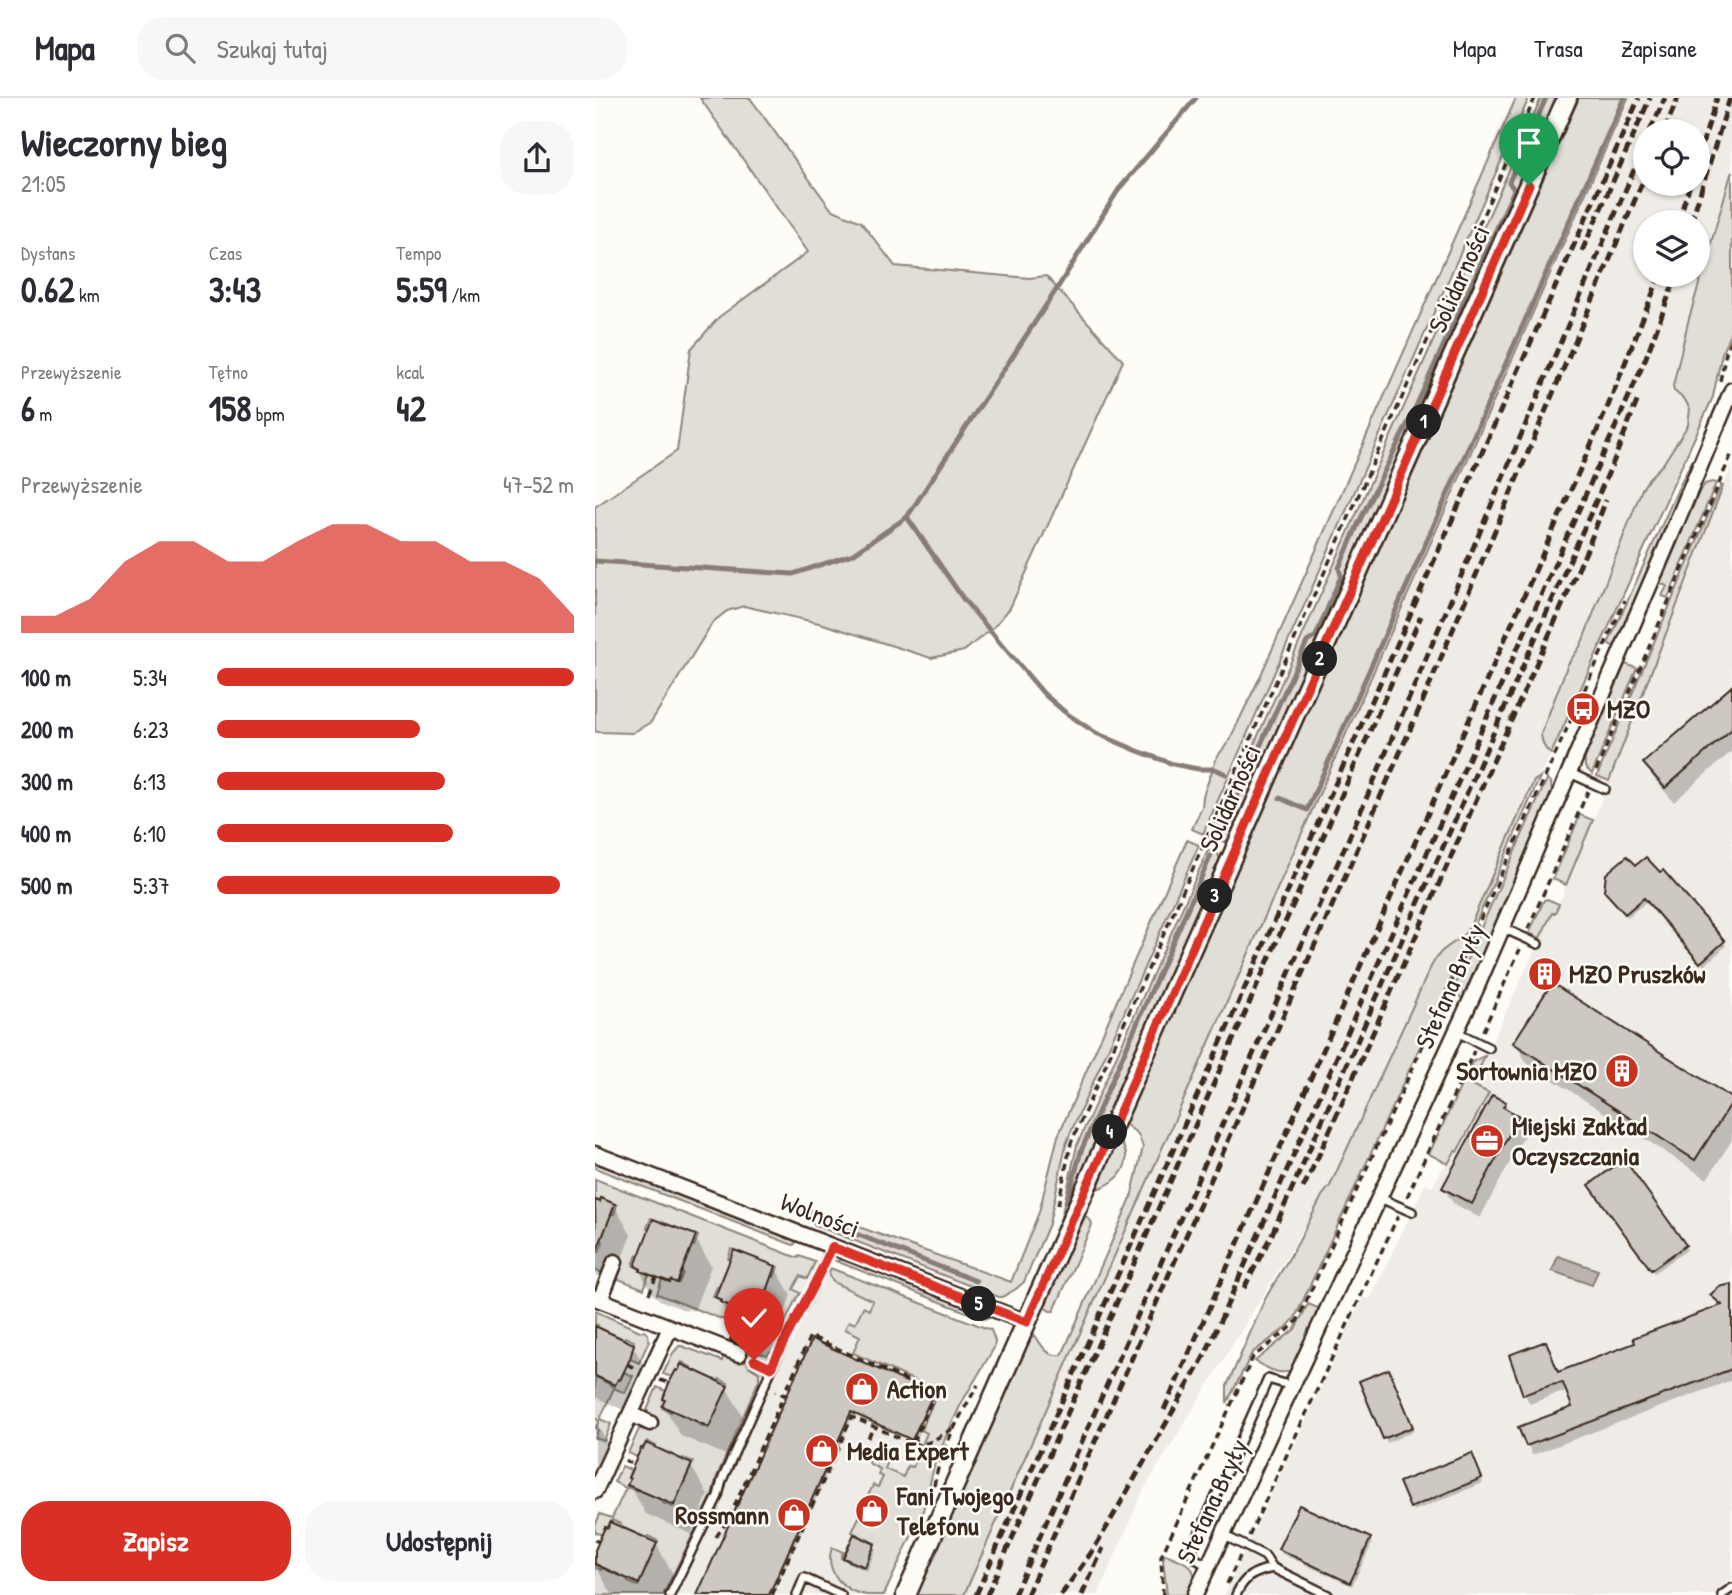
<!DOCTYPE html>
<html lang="pl">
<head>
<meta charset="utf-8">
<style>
  :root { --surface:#fff; --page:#f7f7f7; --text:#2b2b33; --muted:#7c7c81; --line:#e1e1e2; --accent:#d93025 }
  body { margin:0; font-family:"Patrick Hand",sans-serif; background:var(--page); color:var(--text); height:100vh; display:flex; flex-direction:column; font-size:26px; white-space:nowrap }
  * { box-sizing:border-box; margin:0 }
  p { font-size:23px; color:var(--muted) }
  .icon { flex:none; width:38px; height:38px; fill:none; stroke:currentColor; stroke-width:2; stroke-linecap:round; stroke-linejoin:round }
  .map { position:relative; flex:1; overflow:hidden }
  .drawer { display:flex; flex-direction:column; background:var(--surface); width:595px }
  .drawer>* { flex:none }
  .controls { position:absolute; left:1038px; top:21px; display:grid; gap:14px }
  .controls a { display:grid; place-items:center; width:77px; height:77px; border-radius:50%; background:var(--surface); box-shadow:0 2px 5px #0004; font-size:35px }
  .pin { position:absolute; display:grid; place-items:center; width:60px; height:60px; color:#fff; margin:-72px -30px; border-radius:50% 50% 50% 0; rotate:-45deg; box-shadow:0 0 7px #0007 }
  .pin .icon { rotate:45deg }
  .km { position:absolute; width:35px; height:35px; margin:-18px; border-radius:50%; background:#222; color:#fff; font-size:19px; line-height:35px; text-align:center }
  .round { display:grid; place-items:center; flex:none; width:74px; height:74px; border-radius:28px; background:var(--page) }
  .summary { display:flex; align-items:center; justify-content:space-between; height:119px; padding:0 21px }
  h1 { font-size:38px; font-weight:800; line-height:52px }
  .metrics { display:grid; grid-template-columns:repeat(3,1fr); gap:10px; height:119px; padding:7px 21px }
  .metrics div { display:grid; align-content:center }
  .metrics b { font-size:35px; font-weight:800 }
  .metrics small { font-size:19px; font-weight:400 }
  .metrics p { font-size:19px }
  .chart { height:196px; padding:14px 21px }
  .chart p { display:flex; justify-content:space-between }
  .chart svg { width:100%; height:126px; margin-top:7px; fill:var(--accent); opacity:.7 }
  .cta { display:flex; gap:14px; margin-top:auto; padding:14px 21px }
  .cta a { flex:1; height:80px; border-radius:28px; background:var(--accent); color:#fff; font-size:28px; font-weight:800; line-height:80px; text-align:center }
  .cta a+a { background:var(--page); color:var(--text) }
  ul { padding:0 21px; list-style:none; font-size:23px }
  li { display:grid; grid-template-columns:112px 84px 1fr; align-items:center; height:52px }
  li i { height:18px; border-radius:9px; background:var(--accent) }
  header { display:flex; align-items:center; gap:42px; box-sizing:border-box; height:98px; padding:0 35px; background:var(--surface); border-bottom:2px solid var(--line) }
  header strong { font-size:33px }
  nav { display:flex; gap:38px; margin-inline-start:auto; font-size:24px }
  .search { width:490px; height:63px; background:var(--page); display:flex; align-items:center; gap:18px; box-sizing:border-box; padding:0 24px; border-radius:28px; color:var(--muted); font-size:26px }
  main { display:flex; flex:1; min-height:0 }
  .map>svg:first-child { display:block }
  .built { fill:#efece7; fill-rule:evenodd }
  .green { fill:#e1ded7; stroke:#8e847a; stroke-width:2 }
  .water { fill:#bbb4ad; stroke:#887d74; stroke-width:2 }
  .shadow { fill:#0003 }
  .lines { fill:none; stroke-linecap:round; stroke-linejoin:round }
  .stream { stroke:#887d74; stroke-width:5 }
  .building { fill:#cdc8c2; stroke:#3b2a1e; stroke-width:2 }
  .service-casing { stroke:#3b2a1e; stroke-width:12 }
  .minor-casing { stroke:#3b2a1e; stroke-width:19 }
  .tertiary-casing { stroke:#3b2a1e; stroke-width:23 }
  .path { stroke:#3b2a1e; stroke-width:3.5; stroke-dasharray:7 5; stroke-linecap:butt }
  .service { stroke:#fdfcf7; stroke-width:7 }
  .minor { stroke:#fdfcf7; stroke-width:14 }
  .tertiary { stroke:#fdfcf7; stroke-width:18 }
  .rail { stroke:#3b2a1e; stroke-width:5; stroke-dasharray:10 5; stroke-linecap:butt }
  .route-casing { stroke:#fff; stroke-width:14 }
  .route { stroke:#d93025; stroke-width:9 }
  .labels { text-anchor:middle; stroke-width:5; stroke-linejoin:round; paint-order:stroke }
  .street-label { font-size:26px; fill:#3b2a1e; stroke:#fdfcf7 }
  .poi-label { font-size:26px; font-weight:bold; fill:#3b2a1e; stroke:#fdfcf7; text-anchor:start }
</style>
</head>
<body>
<header>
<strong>Mapa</strong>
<div class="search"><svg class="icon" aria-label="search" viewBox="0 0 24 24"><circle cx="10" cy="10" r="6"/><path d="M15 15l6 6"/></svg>Szukaj tutaj</div>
<nav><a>Mapa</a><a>Trasa</a><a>Zapisane</a></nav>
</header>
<main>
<section class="drawer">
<div class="summary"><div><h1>Wieczorny bieg</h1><p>21:05</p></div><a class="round"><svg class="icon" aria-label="share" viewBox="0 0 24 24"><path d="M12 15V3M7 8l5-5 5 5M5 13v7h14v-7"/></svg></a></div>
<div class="metrics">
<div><p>Dystans</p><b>0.62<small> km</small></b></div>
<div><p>Czas</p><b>3:43</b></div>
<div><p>Tempo</p><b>5:59<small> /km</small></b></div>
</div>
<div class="metrics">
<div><p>Przewyższenie</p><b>6<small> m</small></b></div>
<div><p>Tętno</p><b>158<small> bpm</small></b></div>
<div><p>kcal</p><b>42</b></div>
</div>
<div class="chart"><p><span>Przewyższenie</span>47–52 m</p>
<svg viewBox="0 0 160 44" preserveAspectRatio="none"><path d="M0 44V38L10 38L20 32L30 19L40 12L50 12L60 19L70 19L80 12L90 6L100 6L110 12L120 12L130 19L140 19L150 25L160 38V44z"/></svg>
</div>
<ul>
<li><b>100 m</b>5:34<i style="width:100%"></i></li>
<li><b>200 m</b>6:23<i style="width:57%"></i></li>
<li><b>300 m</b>6:13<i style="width:64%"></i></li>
<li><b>400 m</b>6:10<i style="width:66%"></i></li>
<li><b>500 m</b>5:37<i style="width:96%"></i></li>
</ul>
<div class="cta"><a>Zapisz</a><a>Udostępnij</a></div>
</section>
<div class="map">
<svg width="1137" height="1497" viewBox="0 0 1137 1497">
  <rect width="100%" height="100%" fill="#fdfcf7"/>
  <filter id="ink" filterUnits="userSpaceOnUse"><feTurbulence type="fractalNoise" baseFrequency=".0143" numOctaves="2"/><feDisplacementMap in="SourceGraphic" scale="14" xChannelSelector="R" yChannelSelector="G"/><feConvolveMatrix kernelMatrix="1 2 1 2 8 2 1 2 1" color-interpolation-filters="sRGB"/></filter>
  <g filter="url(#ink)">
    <path class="built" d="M1033,0H1137V230L1127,255L1118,299L952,665L939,683L913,740L877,826L869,838L847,854L832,877L735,1088L548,1393L503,1497H369ZM1050,33H1102V86H1050ZM1050,124H1102V177H1050Z
      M1137,367V1497H629L768,1199L775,1201L830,1086L837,1089L848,1070L853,1066L860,1053H863L894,995L877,987L957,815H960L1004,708Z
      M203,1160L235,1170L396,1232L400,1243L399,1250L367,1304L353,1334L340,1365L328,1413L290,1497H53Z"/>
    <path class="green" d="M105,0H155L236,111L266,124L300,168L434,180L451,178L528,263L415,510L399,529L369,553L336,560L228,526L149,508L132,513L118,524L56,624L37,635L3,634L0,633V409L82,353L96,251L124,219L213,154Z
      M921,0H934L608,736L597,731L607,709L608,698L622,659L634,643L665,579Z
      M946,0H964L635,741L629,744L618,739Z
      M984,0H1033L369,1497H321L438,1235C447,1246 450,1259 467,1257L536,1100L548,1049L543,1036L530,1026Z
      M1137,73V230L1127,255L1118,299L956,656C949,651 947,645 946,636L973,566L986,547L1047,391L1054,380L1068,366L1093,327L1095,311L1090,302L1079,293L1078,288L1093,224Z
      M1097,363L1099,364L1021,549L1013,546L1083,391Z
      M1117,384L1121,385L1073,500L1067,498L1072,488L1065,485L1105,392L1110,386Z
      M1126,387L1128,388L1014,683L1002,678Z
      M1030,566L1042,570L997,676L990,669V660Z
      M945,679L852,890L700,1220L692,1229L657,1255L632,1305V1288L670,1201L704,1143L727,1098L735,1088L832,877C836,868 840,860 847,853C860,842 868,842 876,826L913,741L939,683Z
      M952,681L956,684L957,695L870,899L867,900L857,895Z
      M985,717L998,722L971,787L958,781Z
      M592,742L604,747L475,1036L471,1047L454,1126L429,1184L421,1191L407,1199H404L219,1127L214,1111L416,1184L444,1114L463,1038Z
      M613,752L623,756L626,764L464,1129L482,1047Z
      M952,801L964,806L960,815H957L945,840L934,835L949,802Z
      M889,958H890L877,987L894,995L862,1054L860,1053L853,1066L834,1056L877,964Z
      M523,1041C542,1063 525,1084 502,1091Z
      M0,1065L201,1143L200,1146L198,1147L0,1070Z
      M0,1081L203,1160L204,1158L220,1164L212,1181L205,1178L198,1191L205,1195L199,1205L178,1252L172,1257L161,1254L155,1268L164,1275V1282L122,1378L116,1400L68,1497H0V1469L6,1472L7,1470L33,1481V1484L43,1488L63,1443L53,1438L52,1440L26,1429V1426L17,1422L13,1430L10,1429L7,1437L0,1434V1428L5,1416L17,1420L31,1390L19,1384L27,1368L36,1372L33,1379L35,1381L32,1389L41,1393L42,1391L69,1403L68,1405L78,1409L98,1364L88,1360L87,1362L61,1350V1348L52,1343L42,1359L33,1355L44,1331L52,1332L59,1319L55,1317L52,1312L62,1289L71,1293L68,1300L70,1302L67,1310L76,1314L77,1312L104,1324L103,1326L113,1330L133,1285L124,1281L122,1283L96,1271V1269L87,1264L83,1273L81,1272L77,1279L68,1276L78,1255L84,1248H87L127,1263L129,1258L143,1263L148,1249L142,1245L152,1249L155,1240L156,1213L165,1216L168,1207L166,1205L177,1178L179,1179L183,1169L136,1151L133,1161L135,1162L124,1189H122L118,1198L135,1208L129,1222L62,1196L67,1181L75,1184L76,1182L84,1185L88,1175L86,1174L96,1147L99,1148L103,1138L56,1120L52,1130L55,1131L44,1158L42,1157L38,1167L54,1176L49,1191L21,1180L28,1163L14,1158L8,1175L0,1172V1153L4,1154L8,1144L6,1143L16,1116H19L22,1107L6,1100L5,1104L0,1102Z
      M490,1118L496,1123L497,1127L459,1213H455L449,1209Z
      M244,1162H250L393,1218L392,1220L389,1221L241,1163Z
      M235,1170L396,1232L400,1243L399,1250L367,1304L353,1334L340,1365L328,1413L289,1497C284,1497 277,1497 272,1497C248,1494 229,1473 237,1449L248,1454L246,1460L270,1470L280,1445L257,1434L264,1419L277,1424L287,1405L273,1398L278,1387L283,1389L288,1379L283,1377L285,1371L275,1366L274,1364L283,1359L294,1360L290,1371L308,1379L313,1368L318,1369L332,1335L326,1332L343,1293L258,1255L265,1238L250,1231L254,1223L260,1226L268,1209L274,1212L278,1203L240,1185L234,1178Z
      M713,1206L723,1210L724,1213L696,1272C684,1279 671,1269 660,1263L700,1231Z
      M0,1213L45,1233H49L53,1236L54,1243L44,1265L35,1261L39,1243L30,1239L29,1241L2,1229L3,1227L0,1226Z
      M29,1274L38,1278L30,1295L19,1290L5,1321L16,1326L9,1343L0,1340L3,1332L1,1330L4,1323L0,1320V1278L19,1289L23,1281H26Z
      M570,1456C580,1460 602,1466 599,1481C598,1486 594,1492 592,1497H572L568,1462Z"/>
    <path class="water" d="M963,1158L1003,1172L997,1187L957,1173Z"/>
    <path class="shadow" d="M1137,602V653L1079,704L1059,681L1050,666Z
      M1013,777L1128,844L1131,848L1109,868L1052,803L1033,819L1014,797Z
      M920,945L1137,1002V1042L1112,1081L932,965Z
      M910,1005L915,1016L923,1019L931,1034L885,1120L858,1105L849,1090Z
      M999,1091L1089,1148L1092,1152L1059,1175Z
      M0,1100L19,1107L36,1137L18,1182H11L0,1177Z
      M99,1138L116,1168L99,1213L93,1211L92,1213L64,1202L62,1199L59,1198L42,1168Z
      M180,1169L196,1197L168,1276L153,1270L137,1242L142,1229L139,1227L122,1199Z
      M1137,1189V1282L937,1357L926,1330L979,1310L973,1294L961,1296L935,1306L930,1297L916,1258L951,1245L964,1275L1043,1246L1125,1209L1117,1198Z
      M0,1230L37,1247L55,1277L37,1316L0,1299Z
      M218,1244L337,1297L339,1301L320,1345L258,1317L178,1497H104Z
      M796,1277L819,1333L792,1345L766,1284Z
      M131,1289L148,1319L131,1357L86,1338L69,1308Z
      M0,1325L2,1326L19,1355L0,1393Z
      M878,1361L888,1385L819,1413L817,1409Z
      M96,1368L113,1397L96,1436L51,1416L34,1386L36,1382Z
      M774,1442L777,1446L757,1488L687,1456L685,1451Z
      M61,1446L78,1476L69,1497H21L16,1495L0,1467V1456Z
      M279,1447L281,1451L272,1473L252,1464L250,1460Z"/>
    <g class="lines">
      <path class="stream" d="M312,419L369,502L449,596L471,615L501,635L543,653L578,666L603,671H620L631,676
        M0,463L198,476L258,456L312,419L463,189L524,91L601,0
        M685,700L712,712L1029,0
        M624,739L712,544L721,538L746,478L744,470L765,422L817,317L919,92L914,84L951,0
        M472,1104L486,1053L616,757
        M223,1121L381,1183"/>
    </g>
    <path class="building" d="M1137,588V631L1070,690L1048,665Z
      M1032,758L1041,767L1051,759L1065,774L1068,772L1130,843L1105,865L1049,800L1030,816L1009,793L1011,776Z
      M957,885L1137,1000V1004L1100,1062L918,945Z
      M897,997L911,1004L908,1009L924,1018L877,1106L847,1090Z
      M1029,1061L1091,1147L1056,1172L994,1087Z
      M6,1100L20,1106L1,1155L0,1102L5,1104Z
      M58,1121L101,1137L82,1185L76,1182L75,1184L61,1179L45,1173L46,1171L40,1168Z
      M139,1152L181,1168L152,1249L135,1242L146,1212L125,1204L126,1202L120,1199Z
      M1137,1186V1271L931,1348L923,1329L977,1309L968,1285L956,1287L928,1297L914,1257L951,1243L963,1274L1040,1245L1038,1240L1127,1207L1115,1197L1124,1189Z
      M0,1228L39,1246L35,1261L25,1282L23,1281L20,1287L0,1278Z
      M217,1241L338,1296L317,1342L256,1314L174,1497H102Z
      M86,1266L133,1288L114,1329L67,1308L70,1302L68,1301L74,1285L81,1272L83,1273Z
      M794,1271L818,1329L788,1341L764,1283Z
      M51,1345L97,1366L79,1407L32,1387L35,1381L33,1380L42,1359L46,1350L48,1351Z
      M877,1355L887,1380L815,1410L804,1384Z
      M704,1407L776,1440L755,1485L683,1451Z
      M15,1424L62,1445L44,1486L0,1466V1452L10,1429L13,1430Z
      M259,1436L280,1446L270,1469L248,1460Z"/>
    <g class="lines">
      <g class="service-casing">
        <path id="service" d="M975,675L1010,691
          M908,830L943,846
          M862,934L894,950
          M785,1100L817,1114
          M159,1262L176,1270
          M628,1437L670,1458L678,1470
          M613,1468L601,1461L596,1454L673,1281L697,1288
          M75,1497L123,1398L127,1382L194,1232L211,1203L237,1149
          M202,1497L209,1480L246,1497
          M641,1497C649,1479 658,1474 678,1470L733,1497
          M1127,1497L1137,1490"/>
      </g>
      <g class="minor-casing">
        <path id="minor" d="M0,1056L431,1224
          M0,1200L144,1256
          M5,1202L20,1164
          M36,1316L55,1325
          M0,1393L75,1230
          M600,1497L880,893L1069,454L1137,292"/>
      </g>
      <g class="tertiary-casing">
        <path id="tertiary" d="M311,1497L972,0"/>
      </g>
      <path class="path" d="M1125,283L1131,254L1137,238
        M1001,673L1137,355
        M933,831L993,693
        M888,933L925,851
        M812,1099L879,953
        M463,1107L476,1045L940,0
        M54,1196L61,1179
        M32,1266L41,1271
        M65,1282L74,1285
        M273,1340L279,1328
        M318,1346C334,1349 344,1337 358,1331
        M323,1349L346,1362
        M30,1362L38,1367
        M339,1388C345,1353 365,1317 383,1287
        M654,1438L803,1118
        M121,1439L133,1422L189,1297
        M0,1442L4,1444
        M632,1486L645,1458
        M177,1497L257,1319L318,1346L340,1295L215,1238L189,1297L180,1293
        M568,1497L566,1459L658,1259L694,1231L702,1223L923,739L1030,502"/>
      <use href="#service" class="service"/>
      <use href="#minor" class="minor"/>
      <use href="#tertiary" class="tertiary"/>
      <path class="rail" d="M1055,33L1070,0
        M1069,33L1083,0
        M1102,62L1122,0
        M1083,124L1095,86
        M1096,124L1135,0
        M987,153L1055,0
        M708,1090L723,1059L993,449L1011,402
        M649,1190L677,1136L1019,362L1043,301
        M569,1312L1013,308L1065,177
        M381,1497L1044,0
        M392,1497L826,518
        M419,1497L775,692L1050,46
        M432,1497L826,607L1050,78
        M466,1497L498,1452L513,1427L610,1257L1050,262L1077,189
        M487,1497L508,1450"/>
    </g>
  </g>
  <g class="lines" filter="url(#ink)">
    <g class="route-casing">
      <path id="route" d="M159,1262L176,1270C195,1229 219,1190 237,1149L432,1224L934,87"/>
    </g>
    <use href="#route" class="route"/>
  </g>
  <defs>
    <g id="bus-disc" transform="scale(1.75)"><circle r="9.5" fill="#c8321e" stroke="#fdfcf7"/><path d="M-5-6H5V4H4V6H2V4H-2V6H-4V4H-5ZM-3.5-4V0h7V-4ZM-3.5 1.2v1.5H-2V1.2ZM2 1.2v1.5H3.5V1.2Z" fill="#fff"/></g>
    <g id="building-disc" transform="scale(1.75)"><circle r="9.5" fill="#c8321e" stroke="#fdfcf7"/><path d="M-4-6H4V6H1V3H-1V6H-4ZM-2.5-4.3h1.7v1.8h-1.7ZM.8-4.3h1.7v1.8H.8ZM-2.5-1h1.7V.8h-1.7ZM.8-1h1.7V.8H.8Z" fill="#fff"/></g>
    <g id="office-disc" transform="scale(1.75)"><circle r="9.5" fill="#c8321e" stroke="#fdfcf7"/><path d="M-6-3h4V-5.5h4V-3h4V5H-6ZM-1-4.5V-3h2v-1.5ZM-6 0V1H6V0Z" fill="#fff"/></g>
    <g id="shop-disc" transform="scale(1.75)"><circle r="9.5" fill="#c8321e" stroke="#fdfcf7"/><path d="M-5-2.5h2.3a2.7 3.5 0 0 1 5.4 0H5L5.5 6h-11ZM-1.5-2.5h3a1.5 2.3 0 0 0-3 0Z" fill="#fff"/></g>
  </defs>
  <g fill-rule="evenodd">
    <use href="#bus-disc" x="988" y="611"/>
    <use href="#building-disc" x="950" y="876"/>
    <use href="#building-disc" x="1027" y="973"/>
    <use href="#office-disc" x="892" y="1043"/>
    <use href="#shop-disc" x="267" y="1291"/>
    <use href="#shop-disc" x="227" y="1353"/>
    <use href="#shop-disc" x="277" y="1413"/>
    <use href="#shop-disc" x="199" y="1417"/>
  </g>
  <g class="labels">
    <g class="street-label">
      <text transform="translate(864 181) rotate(-66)" y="9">Solidarności</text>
      <text transform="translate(635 700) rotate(-66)" y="9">Solidarności</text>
      <text transform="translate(855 888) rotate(-66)" y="9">Stefana Bryły</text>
      <text transform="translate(225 1117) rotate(21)" y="9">Wolności</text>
      <text transform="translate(617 1403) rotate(-65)" y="9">Stefana Bryły</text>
    </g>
    <g class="poi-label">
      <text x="1012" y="620">MZO</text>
      <text x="974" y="885">MZO Pruszków</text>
      <text x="1002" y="982" text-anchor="end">Sortownia MZO</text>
      <text x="917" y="1037">Miejski Zakład<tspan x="917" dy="30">Oczyszczania</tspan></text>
      <text x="292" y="1300">Action</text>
      <text x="252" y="1362">Media Expert</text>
      <text x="302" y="1407">Fani Twojego<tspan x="302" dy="30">Telefonu</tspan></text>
      <text x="174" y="1426" text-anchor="end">Rossmann</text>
    </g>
  </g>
</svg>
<div class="controls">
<a><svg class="icon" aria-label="locate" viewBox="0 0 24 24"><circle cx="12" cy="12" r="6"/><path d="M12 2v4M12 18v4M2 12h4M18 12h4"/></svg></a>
<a><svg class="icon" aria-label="layers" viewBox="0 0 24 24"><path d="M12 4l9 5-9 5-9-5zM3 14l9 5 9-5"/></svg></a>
</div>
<div class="pin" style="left:934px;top:87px;background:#1e9e55"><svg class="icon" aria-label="arrive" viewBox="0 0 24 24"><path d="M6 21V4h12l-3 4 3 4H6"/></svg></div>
<div class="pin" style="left:159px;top:1262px;background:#d93025"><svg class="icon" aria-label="check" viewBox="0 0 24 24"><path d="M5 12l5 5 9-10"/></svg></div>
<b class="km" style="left:829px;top:324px">1</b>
<b class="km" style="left:725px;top:561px">2</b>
<b class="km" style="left:620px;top:798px">3</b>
<b class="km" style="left:515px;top:1034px">4</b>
<b class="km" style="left:384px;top:1206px">5</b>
</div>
</main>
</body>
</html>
